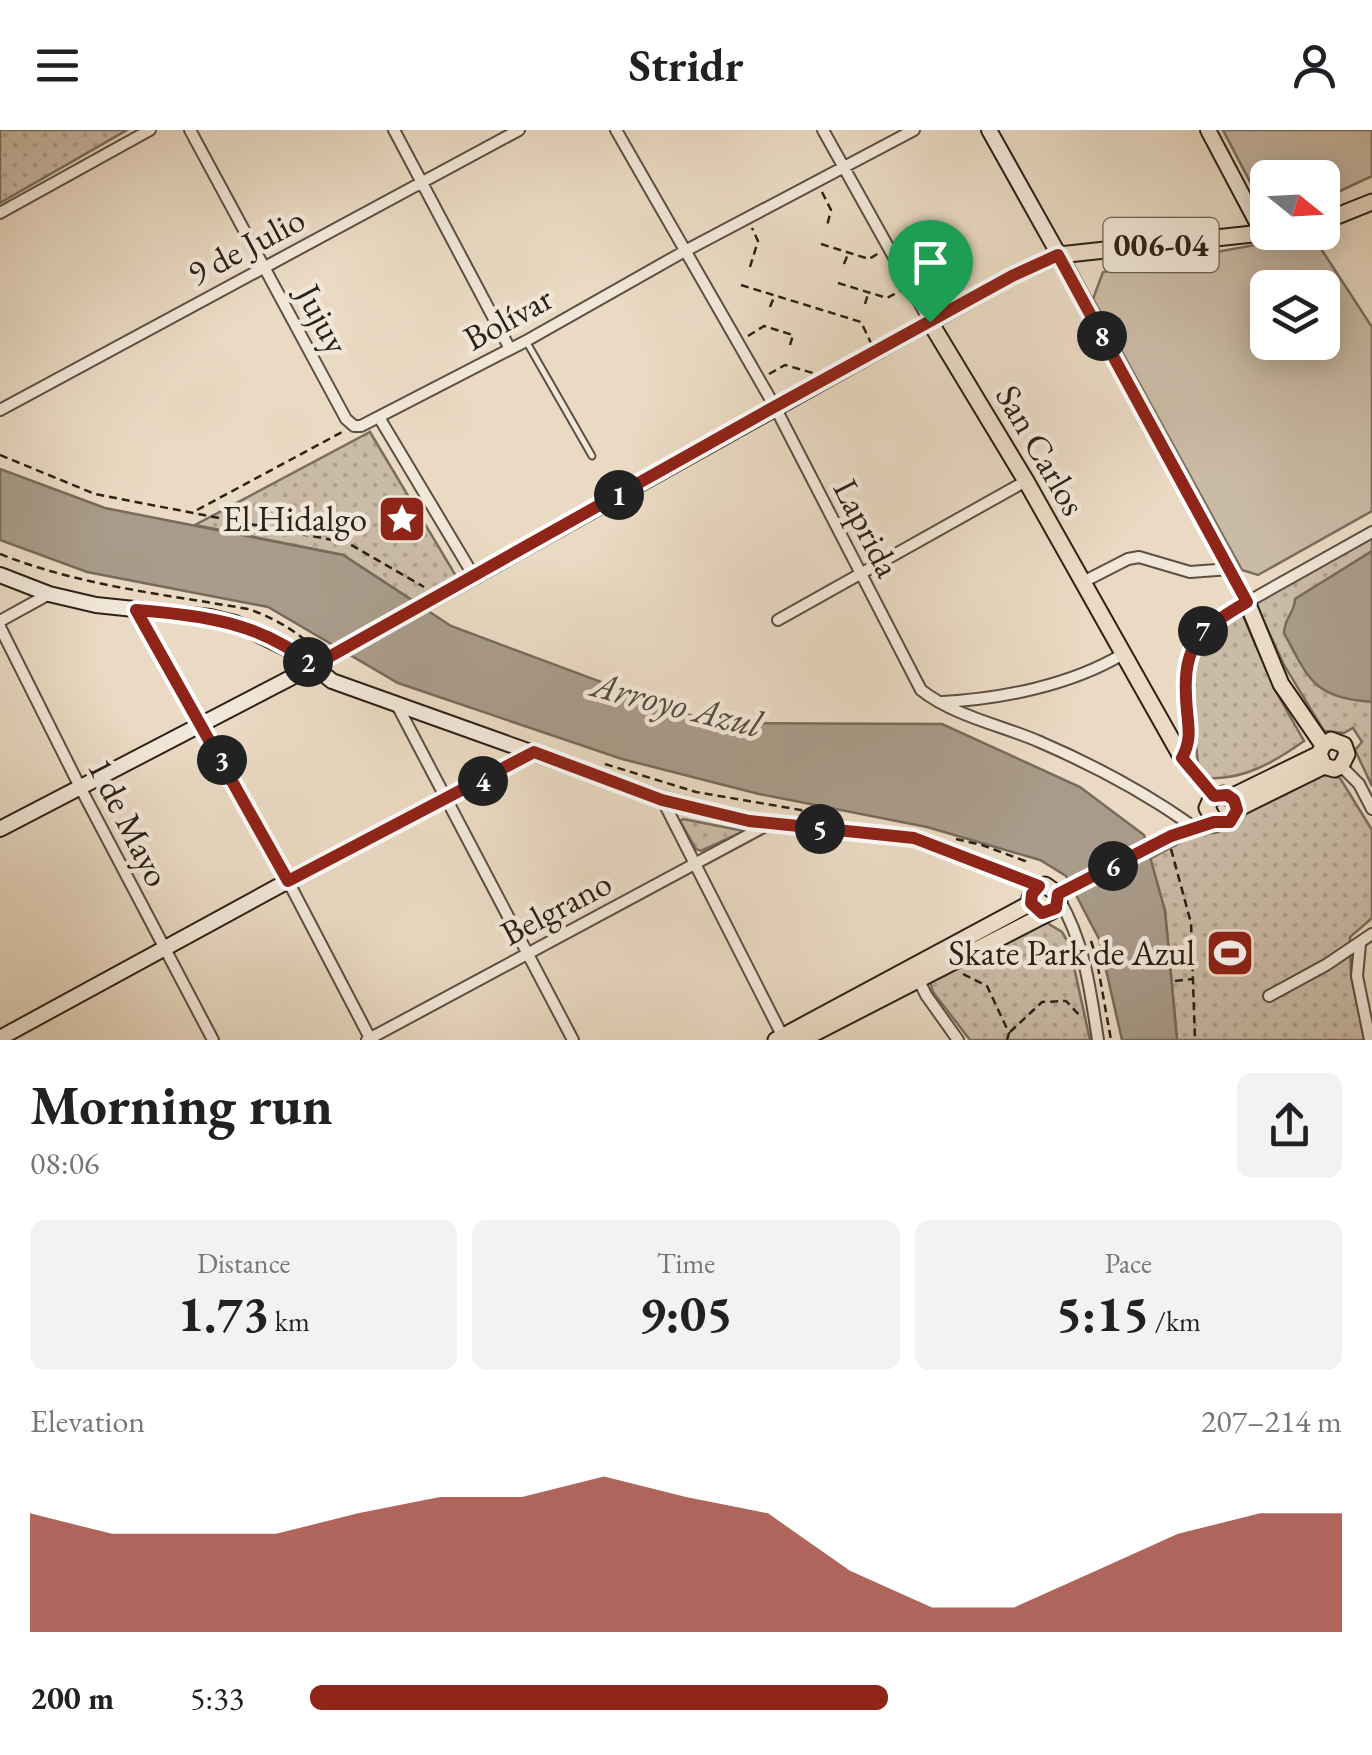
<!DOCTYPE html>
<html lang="en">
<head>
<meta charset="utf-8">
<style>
  :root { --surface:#fff; --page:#f2f2f2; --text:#202124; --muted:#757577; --accent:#8f2418 }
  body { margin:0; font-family:"EB Garamond",serif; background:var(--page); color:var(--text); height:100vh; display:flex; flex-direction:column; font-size:38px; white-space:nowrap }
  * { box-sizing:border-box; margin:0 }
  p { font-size:32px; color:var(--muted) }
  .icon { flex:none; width:55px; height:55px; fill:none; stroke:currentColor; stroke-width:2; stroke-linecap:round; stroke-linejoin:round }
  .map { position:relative; height:910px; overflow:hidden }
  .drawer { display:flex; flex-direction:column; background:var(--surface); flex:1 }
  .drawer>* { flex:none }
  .needle { width:65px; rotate:108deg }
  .tools { position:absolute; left:1250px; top:30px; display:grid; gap:20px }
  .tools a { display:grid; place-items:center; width:90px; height:90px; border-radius:15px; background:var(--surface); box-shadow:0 5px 25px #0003; font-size:50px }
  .pin { position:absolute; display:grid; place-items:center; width:85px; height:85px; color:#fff; margin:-102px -42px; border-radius:50% 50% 50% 0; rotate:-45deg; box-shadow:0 0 10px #0007 }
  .pin .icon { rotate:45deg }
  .km { position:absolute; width:50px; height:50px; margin:-25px; border-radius:50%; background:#222; color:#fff; font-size:28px; line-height:50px; text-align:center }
  .round { display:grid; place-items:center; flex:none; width:105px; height:105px; border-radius:15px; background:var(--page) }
  .summary { display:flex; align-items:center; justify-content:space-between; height:170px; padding:0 30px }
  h1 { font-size:55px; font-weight:700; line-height:75px }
  .figures { display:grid; grid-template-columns:repeat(3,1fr); gap:15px; height:170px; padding:10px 30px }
  .figures div { display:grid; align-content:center; border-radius:15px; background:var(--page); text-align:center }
  .figures b { font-size:50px; font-weight:700 }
  .figures small { font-size:28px; font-weight:400 }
  .figures p { font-size:28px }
  .chart { height:280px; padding:20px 30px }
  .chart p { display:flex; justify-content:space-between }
  .chart svg { width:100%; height:180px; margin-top:10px; fill:var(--accent); opacity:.7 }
  ul { padding:0 30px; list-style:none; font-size:32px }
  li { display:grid; grid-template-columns:160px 120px 1fr; align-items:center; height:75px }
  li i { height:25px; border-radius:12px; background:var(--accent) }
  header { display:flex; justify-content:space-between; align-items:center; height:130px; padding:0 30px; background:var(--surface); font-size:45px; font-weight:700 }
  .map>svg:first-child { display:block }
  .grass { fill:#cabba6; stroke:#7b6e5e; stroke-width:2.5; fill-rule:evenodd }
  .park { fill:url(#park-dots); stroke:#7b6e5e; stroke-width:2.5 }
  .water { fill:#a99b89; stroke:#776b5b; stroke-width:2.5 }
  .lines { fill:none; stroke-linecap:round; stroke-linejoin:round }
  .lane-casing { stroke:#5c5042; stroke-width:9 }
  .street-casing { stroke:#5c5042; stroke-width:14 }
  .secondary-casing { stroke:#2c2217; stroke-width:18 }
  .primary-casing { stroke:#2c2217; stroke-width:19 }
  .path { stroke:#2c2217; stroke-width:2.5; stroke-dasharray:8 5; stroke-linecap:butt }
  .lane { stroke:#f1e7d8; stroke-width:5 }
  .street { stroke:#f1e7d8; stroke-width:10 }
  .secondary { stroke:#f1e7d8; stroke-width:14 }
  .primary { stroke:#eadac3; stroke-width:15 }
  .route-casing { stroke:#fff; stroke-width:20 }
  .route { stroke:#8f2418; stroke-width:12 }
  .labels { text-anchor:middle; stroke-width:9; stroke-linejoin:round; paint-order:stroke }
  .shield { fill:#f1e7d8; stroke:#675d51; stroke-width:2.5 }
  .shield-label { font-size:32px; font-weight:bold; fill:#2c2217 }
  .street-label { font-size:35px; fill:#2c2217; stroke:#f1e7d8 }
  .poi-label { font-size:35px; fill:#2c2217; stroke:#f1e7d8; text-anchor:end }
  .water-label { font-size:38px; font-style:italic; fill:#584c3f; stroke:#f1e7d8 }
</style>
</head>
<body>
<header><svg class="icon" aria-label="menu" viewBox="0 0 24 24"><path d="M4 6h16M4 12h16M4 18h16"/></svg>Stridr<svg class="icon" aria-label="person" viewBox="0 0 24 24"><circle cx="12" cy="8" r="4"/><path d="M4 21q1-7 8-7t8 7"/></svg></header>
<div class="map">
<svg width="1372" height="910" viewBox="0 0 1372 910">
  <defs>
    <pattern id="park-dots" width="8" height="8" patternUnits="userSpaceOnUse" patternTransform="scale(2.5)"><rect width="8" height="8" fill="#cabba6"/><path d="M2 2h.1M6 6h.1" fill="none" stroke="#aea08e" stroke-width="1.8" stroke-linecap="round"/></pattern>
  </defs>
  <rect width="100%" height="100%" fill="#eadac3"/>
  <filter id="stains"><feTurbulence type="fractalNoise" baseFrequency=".002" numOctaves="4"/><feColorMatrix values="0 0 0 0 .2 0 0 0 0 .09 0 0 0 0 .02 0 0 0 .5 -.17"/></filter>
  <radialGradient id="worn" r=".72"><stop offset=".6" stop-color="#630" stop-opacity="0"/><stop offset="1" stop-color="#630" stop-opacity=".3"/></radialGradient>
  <path class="grass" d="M1223,0H1372V46L1323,69L1322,48H1268L1267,72L1258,67Z
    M1312,105L1372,197V381L1258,445L1242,440L1093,169L1103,142ZM1268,158H1322V212H1268Z"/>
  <path class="park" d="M0,0H127L0,73Z
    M370,302L456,446L412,470L343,425L195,395Z
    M1372,408V656L1355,620L1362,612L1353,598L1344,603L1324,601L1284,535L1255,472Z
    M1241,481L1274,558L1304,611C1276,631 1244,650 1209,648L1198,633L1190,560L1192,528L1200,511Z
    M1320,644L1340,648L1372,700V788L1350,807L1351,845L1365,910H1177L1165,781L1150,729L1196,704L1215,703L1232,697L1242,680Z
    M683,689L744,701L701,721L696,719L680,691Z
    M1044,791L1062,802L1069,814L1090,910H970L933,862L929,848Z"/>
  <path class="water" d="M0,339L105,378L343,425L451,496L711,593L942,594L1080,657L1144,705L1165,781L1177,910H1122L1099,809L1066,746L1040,730L927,697L759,664L622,629L398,553L268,477L87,442L0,410Z
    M1372,421V572C1313,567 1310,551 1284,503C1284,488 1295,483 1295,469Z"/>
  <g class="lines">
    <g class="lane-casing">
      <path id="lane" d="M526,211L592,326"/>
    </g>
    <g class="street-casing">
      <path id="street" d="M190,0L346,289L354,296H361L526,211L685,121L914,0
        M394,0L510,219
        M616,0L775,277L921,560C954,586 1001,595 1040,612C1091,634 1142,661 1188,693
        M823,0L930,192
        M0,83L150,0
        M0,280L519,0
        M380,289L475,448
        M1083,452L1128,429L1139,427L1190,442L1230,439
        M136,480L288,751L371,910
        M778,490L1026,351
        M0,491L49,464
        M0,497L80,657L213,910
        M942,572C1002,569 1071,555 1123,524
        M397,575L573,910
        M1182,628C1205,584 1164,542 1210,493L1372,402
        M1341,636L1359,654L1372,679
        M662,669L784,909
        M1059,769C1085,814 1090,859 1098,910
        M1360,814L1357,846L1370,910
        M916,844L926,865L958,910
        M1269,866L1326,835L1372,804
        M367,910L769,694"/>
    </g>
    <g class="secondary-casing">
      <path id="secondary" d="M989,0L1059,125
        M1208,0L1263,104
        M0,445L49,464L96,475L210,487L235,493L300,525L332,551L662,669L749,691L914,708L1039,756
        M0,699L325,530L930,192
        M0,908L288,751L534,622"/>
    </g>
    <g class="primary-casing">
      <path id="primary" d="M1322,92L1372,72
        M1059,125L1247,472L1281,554L1323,615
        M1214,666L1182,628L1026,351L930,192L1012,146L1059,125L1271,102
        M1231,667L1319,624
        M1237,679L1234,671L1223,664L1211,669L1207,678L1215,692H1230L1237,679L1324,636L1334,639L1341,636L1347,624L1344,615L1331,610L1323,615L1319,624L1324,636
        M1058,764L1171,706L1215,692
        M776,910L1031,773
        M801,910L1052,781L1059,771L1058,764L1045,755L1034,760L1030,768L1033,777L1044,783"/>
    </g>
    <path class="path" d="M822,62L831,80L827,96
      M821,114L869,129L879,123
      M844,134L848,124
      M750,137L758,111L752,98
      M838,153L887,168L900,161
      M741,155L861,192L871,213
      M865,174L868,164
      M770,177L774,167
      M748,206L764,196L793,205L790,215
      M769,244L785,235L813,243
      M0,325L95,364L348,413L424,457
      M197,380L344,301
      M0,424C81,456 163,464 248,479C273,487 296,501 316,519
      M605,634L696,662L830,685
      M956,709L982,715L1025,731L1023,734
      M1171,719L1191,793L1195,910
      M1091,811L1096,826L1111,910
      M963,844L987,856L1009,903L1007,910
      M1175,851L1192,849
      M1010,902L1042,872L1066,871L1082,888"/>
    <use href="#lane" class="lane"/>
    <use href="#street" class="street"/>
    <use href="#secondary" class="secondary"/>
    <use href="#primary" class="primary"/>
  </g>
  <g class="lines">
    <g class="route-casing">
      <path id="route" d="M1058,125L1247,472C1195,502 1181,518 1187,581C1189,600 1191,611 1182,628L1214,666L1227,665L1234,670L1237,680L1230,692H1214L1171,706L1058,764L1056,778L1042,783L1031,773L1032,764L1039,756L914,708L749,691L662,670L534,622L288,751L136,480C200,485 262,492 313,536L774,277L1012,146Z"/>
    </g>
    <use href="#route" class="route"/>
  </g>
  <defs>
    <g id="sight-square" transform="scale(2.5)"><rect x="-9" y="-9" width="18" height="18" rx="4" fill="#8f2418" stroke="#f1e7d8"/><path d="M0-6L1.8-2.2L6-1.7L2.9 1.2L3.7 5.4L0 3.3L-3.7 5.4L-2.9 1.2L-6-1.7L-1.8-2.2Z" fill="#fff"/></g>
    <g id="stadium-square" transform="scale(2.5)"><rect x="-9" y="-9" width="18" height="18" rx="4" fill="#8f2418" stroke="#f1e7d8"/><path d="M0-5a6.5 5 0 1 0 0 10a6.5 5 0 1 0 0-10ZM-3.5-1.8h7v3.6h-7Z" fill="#fff"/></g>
  </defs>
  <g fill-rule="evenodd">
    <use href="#sight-square" x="402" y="389"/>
    <use href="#stadium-square" x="1230" y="823"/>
  </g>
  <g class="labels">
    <rect class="shield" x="1103.5" y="88" width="115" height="54" rx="8"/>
    <g class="shield-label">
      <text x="1161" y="126">006-04</text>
    </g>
    <g class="street-label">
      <text transform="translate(246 116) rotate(-28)" y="12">9 de Julio</text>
      <text transform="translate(508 188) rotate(-29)" y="12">Bolívar</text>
      <text transform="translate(323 189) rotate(62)" y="12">Jujuy</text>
      <text transform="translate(1041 320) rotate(60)" y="12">San Carlos</text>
      <text transform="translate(867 398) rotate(63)" y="12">Laprida</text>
      <text transform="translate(129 692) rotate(63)" y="12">1 de Mayo</text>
      <text transform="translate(556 778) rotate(-28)" y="12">Belgrano</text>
    </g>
    <g class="poi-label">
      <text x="367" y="401">El Hidalgo</text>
      <text x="1195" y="835">Skate Park de Azul</text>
    </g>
    <g class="water-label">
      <text transform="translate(677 574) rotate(14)" y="13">Arroyo Azul</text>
    </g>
  </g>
  <rect width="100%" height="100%" filter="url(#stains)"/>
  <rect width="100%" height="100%" fill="url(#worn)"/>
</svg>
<div class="tools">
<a><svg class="needle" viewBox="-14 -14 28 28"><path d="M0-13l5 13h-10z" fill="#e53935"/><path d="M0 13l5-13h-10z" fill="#757577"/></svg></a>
<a><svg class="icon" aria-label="layers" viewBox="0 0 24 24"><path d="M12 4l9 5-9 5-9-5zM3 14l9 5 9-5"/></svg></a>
</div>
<div class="pin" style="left:930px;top:192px;background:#1e9e55"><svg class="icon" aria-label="arrive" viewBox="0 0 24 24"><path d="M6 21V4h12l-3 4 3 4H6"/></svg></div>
<b class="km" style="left:619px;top:365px">1</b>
<b class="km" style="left:308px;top:532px">2</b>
<b class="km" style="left:222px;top:630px">3</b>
<b class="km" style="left:483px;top:651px">4</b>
<b class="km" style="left:820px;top:699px">5</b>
<b class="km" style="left:1113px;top:736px">6</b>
<b class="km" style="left:1203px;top:501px">7</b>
<b class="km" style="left:1102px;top:206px">8</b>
</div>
<section class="drawer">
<div class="summary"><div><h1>Morning run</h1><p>08:06</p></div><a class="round"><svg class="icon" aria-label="share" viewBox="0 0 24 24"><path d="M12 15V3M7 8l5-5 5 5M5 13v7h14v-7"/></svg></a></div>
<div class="figures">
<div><p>Distance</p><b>1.73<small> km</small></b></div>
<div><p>Time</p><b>9:05</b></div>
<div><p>Pace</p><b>5:15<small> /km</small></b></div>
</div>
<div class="chart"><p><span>Elevation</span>207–214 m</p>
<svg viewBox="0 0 160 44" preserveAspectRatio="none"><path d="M0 44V15L10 20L20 20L30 20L40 15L50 11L60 11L70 6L80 11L90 15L100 29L110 38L120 38L130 29L140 20L150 15L160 15V44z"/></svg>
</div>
<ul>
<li><b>200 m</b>5:33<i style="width:56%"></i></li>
</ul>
</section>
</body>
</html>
